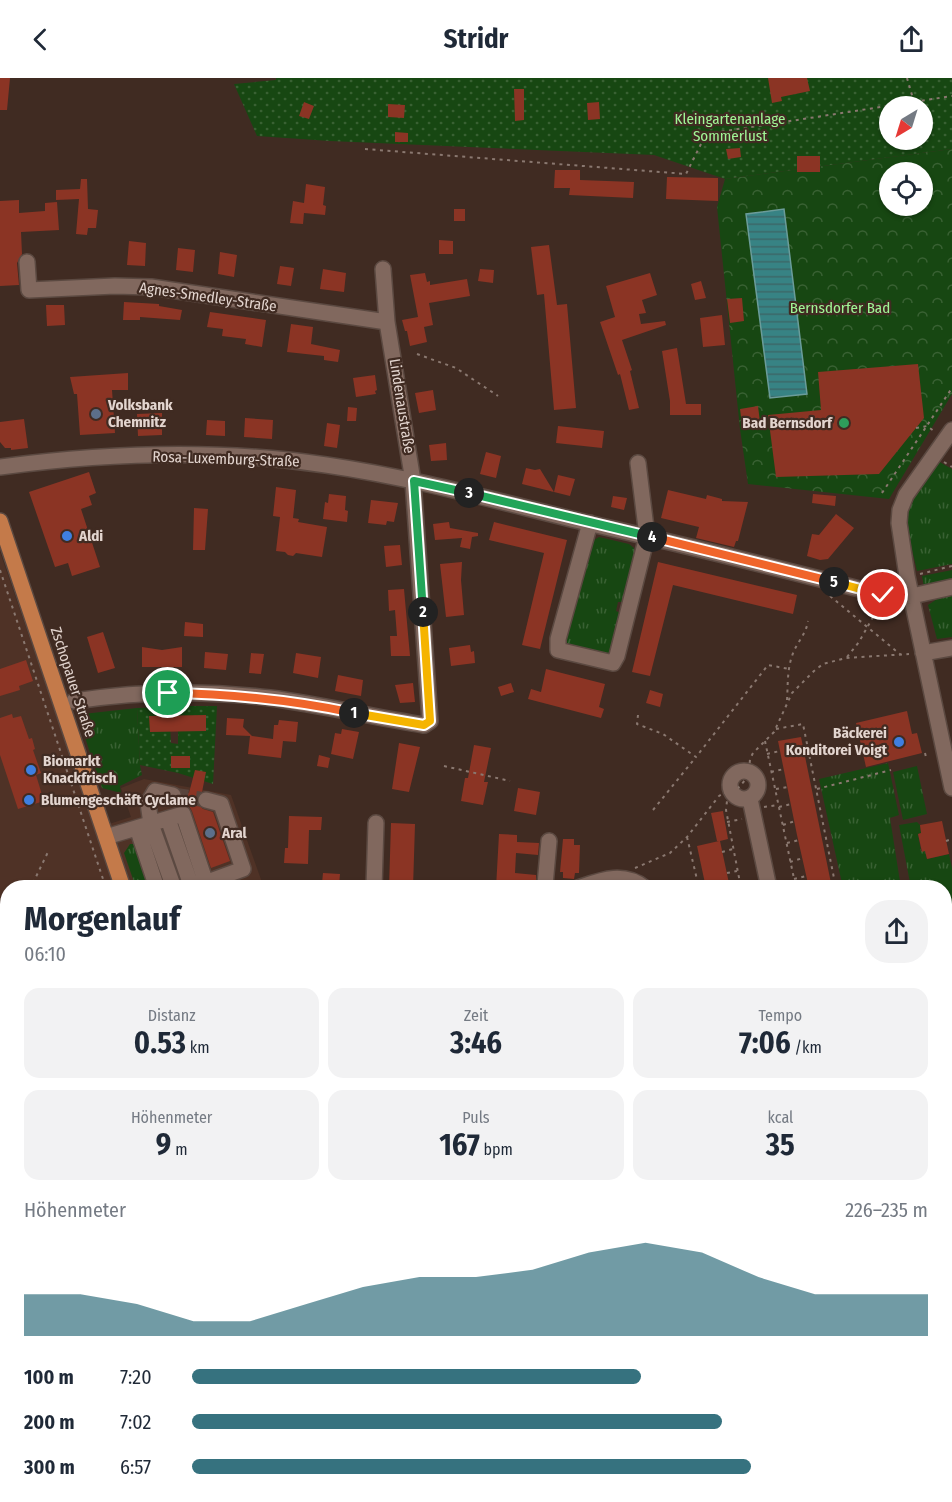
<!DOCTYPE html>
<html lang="de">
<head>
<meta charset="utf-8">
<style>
  :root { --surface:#fff; --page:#f2f2f3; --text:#1f2937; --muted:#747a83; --accent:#36727f }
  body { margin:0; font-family:"Fira Sans Condensed",sans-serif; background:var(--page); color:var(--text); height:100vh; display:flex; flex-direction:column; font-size:22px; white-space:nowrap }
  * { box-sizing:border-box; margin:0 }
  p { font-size:20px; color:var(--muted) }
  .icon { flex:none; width:33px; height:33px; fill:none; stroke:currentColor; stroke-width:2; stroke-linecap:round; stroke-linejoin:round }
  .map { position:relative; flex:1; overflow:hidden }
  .sheet { position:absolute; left:0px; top:802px; width:952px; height:622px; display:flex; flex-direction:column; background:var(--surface); border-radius:24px 24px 0 0; box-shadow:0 2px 4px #0004 }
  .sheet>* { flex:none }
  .needle { width:39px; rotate:218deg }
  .buttons { position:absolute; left:879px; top:18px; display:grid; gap:12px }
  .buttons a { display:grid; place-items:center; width:54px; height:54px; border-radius:50%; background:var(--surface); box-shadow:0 2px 4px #0004; font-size:30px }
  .pin { position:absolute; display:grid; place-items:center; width:51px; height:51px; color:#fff; margin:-26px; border:3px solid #fff; border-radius:50%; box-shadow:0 2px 6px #0007 }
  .km { position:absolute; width:30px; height:30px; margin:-15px; border-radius:50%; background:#222; color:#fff; font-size:16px; line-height:30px; text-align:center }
  .round { display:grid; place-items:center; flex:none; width:63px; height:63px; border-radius:24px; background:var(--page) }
  .overview { display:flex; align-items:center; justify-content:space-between; height:102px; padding:0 24px }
  h1 { font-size:33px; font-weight:700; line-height:45px }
  .figures { display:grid; grid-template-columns:repeat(3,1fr); gap:9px; height:102px; padding:6px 24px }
  .figures div { display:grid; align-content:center; border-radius:15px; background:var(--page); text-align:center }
  .figures b { font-size:30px; font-weight:700 }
  .figures small { font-size:16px; font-weight:400 }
  .figures p { font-size:16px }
  .chart { height:168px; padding:12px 24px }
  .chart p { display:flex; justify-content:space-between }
  .chart svg { width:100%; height:108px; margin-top:6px; fill:var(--accent); opacity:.7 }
  ul { padding:0 24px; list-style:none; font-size:20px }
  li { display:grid; grid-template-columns:96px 72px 1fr; align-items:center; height:45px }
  li i { height:15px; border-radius:8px; background:var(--accent) }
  header { display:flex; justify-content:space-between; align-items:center; height:78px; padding:0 24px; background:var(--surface); font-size:27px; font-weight:700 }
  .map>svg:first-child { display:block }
  .built { fill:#4f3226 }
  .grass { fill:url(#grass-tufts) }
  .forest { fill:url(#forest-crowns); fill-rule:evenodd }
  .garden { fill:url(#garden-dots); fill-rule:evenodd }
  .water { fill:url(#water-rules); stroke:#6b9c9a; stroke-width:1.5 }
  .building { fill:#8b3424 }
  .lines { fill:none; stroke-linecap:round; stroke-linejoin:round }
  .minor-tunnel { stroke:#58443c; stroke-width:15; stroke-dasharray:15 8; stroke-linecap:butt }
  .minor-casing { stroke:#5b4941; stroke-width:18 }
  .major-casing { stroke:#5b4941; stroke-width:18 }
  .path { stroke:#8a7870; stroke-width:2; stroke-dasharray:3 4.5; stroke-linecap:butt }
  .minor { stroke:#81685e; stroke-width:15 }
  .major { stroke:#c47a4a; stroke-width:15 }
  .split-1-casing { stroke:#fff; stroke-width:12 }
  .split-2-casing { stroke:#fff; stroke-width:12 }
  .split-3-casing { stroke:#fff; stroke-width:12 }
  .split-4-casing { stroke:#fff; stroke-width:12 }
  .split-5-casing { stroke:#fff; stroke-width:12 }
  .split-6-casing { stroke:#fff; stroke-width:12 }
  .split-1 { stroke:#f0652b; stroke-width:8 }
  .split-2 { stroke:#f5b400; stroke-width:8 }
  .split-3 { stroke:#22a559; stroke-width:8 }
  .split-4 { stroke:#22a559; stroke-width:8 }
  .split-5 { stroke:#f0652b; stroke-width:8 }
  .split-6 { stroke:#f5b400; stroke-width:8 }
  .service-dot { fill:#5c6f8a; stroke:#402b22; stroke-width:2 }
  .leisure-dot { fill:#2e9e5b; stroke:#402b22; stroke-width:2 }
  .shop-dot { fill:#3f7fe0; stroke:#402b22; stroke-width:2 }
  .labels { text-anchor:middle; stroke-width:4.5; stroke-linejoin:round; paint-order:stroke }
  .park-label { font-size:15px; fill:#a0f696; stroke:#402b22 }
  .street-label { font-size:15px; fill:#e3d5cf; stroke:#402b22 }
  .poi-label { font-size:15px; font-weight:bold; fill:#e3d5cf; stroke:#402b22; text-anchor:start }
</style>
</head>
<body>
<header><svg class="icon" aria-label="back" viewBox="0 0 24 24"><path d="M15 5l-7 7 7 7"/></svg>Stridr<svg class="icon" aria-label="share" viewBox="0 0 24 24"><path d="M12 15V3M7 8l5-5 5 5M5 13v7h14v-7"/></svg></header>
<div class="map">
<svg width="952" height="1424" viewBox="0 0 952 1424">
  <defs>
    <pattern id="grass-tufts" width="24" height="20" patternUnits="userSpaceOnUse" patternTransform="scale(1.5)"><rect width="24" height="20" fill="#174712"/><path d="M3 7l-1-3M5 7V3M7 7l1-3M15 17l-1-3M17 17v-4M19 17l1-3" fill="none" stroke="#396133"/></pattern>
    <pattern id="forest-crowns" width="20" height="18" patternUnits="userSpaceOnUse" patternTransform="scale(1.5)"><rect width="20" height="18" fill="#174712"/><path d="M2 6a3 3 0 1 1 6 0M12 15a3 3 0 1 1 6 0" fill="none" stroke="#396133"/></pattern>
    <pattern id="garden-dots" width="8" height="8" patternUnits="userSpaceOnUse" patternTransform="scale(1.5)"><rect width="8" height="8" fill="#174712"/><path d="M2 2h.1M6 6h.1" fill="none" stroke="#396133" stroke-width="1.8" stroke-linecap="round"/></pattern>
    <pattern id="water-rules" width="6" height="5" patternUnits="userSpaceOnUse" patternTransform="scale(1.5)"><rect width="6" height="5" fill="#378384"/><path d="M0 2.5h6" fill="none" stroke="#3c6868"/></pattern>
  </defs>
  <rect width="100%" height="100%" fill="#402b22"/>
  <path class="built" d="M0,474L116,810H8L7,1066L0,1052Z
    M144,701L231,717L264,810H131L109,746L131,739L121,710Z"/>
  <path class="grass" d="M936,382L952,391V486L917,493C912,470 902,440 912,418C917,405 928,393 936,382Z
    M599,459L629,466L634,470V477L636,478L624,524H618L616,533L621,535L609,577L564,567L590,467H592L594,462Z
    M952,492V504L924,509L922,498Z
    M952,517V559L937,561L928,527L937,521Z
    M137,630L140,687H94L79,641L83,636Z
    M888,685L899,737L890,740L901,810H843L819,701Z
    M917,688L927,736L903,742L893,694Z
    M917,744L920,747L921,755L918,756L921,773H925L927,781L949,776L952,790V954L947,976H945V810H911L899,747Z
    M130,766H135L138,771L150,810H136L124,775Z"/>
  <path class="forest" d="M952,71V316L889,421L748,406L740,351L717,129L725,101ZM890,94H922V128H890Z
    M94,687H140L142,697L120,708L121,715L102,710Z"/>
  <path class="garden" d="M276,0H952V71L725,101L654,77L330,63L257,58L234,6L276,2ZM890,28H922V62H890Z
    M178,628H217L213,706L178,695L140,687L137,630L169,629L171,665L178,666Z
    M560,1418H912L914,1424H562Z"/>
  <path class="water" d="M784,131L807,316L770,320L746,136Z"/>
  <path class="building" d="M0,0H10L7,32H0Z
    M768,0H807L810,13L781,19L782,23L772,25Z
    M514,11H524V42L515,43Z
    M304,24L314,28L309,41L299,38Z
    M599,24L600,41L588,42L587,25Z
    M388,26L405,27L404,40L388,39Z
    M395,54L408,55V64H395Z
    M740,70L741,79L728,81L726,71Z
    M797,78H820V94H797Z
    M555,92H580V102L634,104L633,120L569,117L570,110H554Z
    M667,99L718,100V123L666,121Z
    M81,101H87L88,131L98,132L96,150H88L87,157L76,156L79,121L56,122V112L80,111Z
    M306,106L325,109L323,127L326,128L325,137L304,135L303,146L290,145L293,123L304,125Z
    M19,122V135L45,133V125L57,124L59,152L21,154L22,176L17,185L19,207L0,208V123Z
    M454,131H465V143H454Z
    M439,162L453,163V176H439Z
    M129,163L146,165L145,188L127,187Z
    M549,167L557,227L567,226L576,330L554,332L544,216L537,217L531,169Z
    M178,170L195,172L193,194L176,192Z
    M220,174L237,177L234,199L218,196Z
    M280,188L294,190L291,208L277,206Z
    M323,191L346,195L344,214L320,211Z
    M480,191L494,192L493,205L478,203Z
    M425,195L427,204L430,203V207L467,201L470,218L429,225L433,247L424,249L427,264L410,268L407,253H405L402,242L418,239L410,197Z
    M650,195L657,217L642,222L646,235L639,236L641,246L665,243L666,247L622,262L632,292L630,293L639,330L629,332L620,296L618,297L600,244L615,239L606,208Z
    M701,203L706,220L695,222L691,206Z
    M742,220L744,243L730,245L727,221Z
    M124,224L159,226V228L182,232L180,242L140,239V242H123Z
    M46,227H64L65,247L47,248Z
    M210,234L266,242L262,269L245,266L246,261L222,258L223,251L207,249Z
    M722,237L725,267L703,269L700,240Z
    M291,246L313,249L311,266L340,272L338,284L324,282V278L287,274Z
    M677,270L686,326H701V337H670V323L662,273Z
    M918,286L924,340L879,396L776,399L768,337L821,332L818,294Z
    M128,295V312H112L115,355L80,357L77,316H74L70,299Z
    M375,297L377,312L375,313L376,316L356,319L353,300Z
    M433,312L436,332L419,335L415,315Z
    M758,328L760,344L742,347L740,331Z
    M348,329L357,330L356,343H347Z
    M162,335V357L138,358L137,336Z
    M245,340L273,342L272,361L244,359Z
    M24,341L28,370L11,372V370H5L0,364V344Z
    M207,342L225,343V358L206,357Z
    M327,345L340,347L337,370L324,368Z
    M558,348L604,353L602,370L556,365Z
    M446,365L447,382L431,383L429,367Z
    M486,374L501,378L496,400L480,396Z
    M526,390L535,392L540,391L554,414L522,406Z
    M89,394L96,415L89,418L92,427L81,431L100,489L72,498L68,485L55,489L29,414Z
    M558,397L575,401L570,418L554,414Z
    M276,409L296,412L293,440L299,441L298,444L327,449L322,479L296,475L293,478L288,477L285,474L276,473L280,439L273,438Z
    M668,412L706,421L707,417L722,421V423L748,424L738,463H736L734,469L696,460L699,449L661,440Z
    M329,416L346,418L345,432L348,433L347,444L323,441L325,424L328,425Z
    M813,416L836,418L835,428L812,425Z
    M613,418L627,420L624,432L611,429Z
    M371,422L398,425L394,444L387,443L386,447L368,445Z
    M194,430L208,431L205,472H193Z
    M836,436L854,450L828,481L820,482L807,478L812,456L819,457Z
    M449,444L450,450L478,455V458L472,459L470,471L460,469L462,460L435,462L433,446Z
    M494,444L567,462L540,571L522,567L544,475L489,462Z
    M400,467L402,487L386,489L384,468Z
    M462,484L461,502L464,537L446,539L440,486Z
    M658,484L797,517L793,536L673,507L650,598L632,594Z
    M404,511L410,578H391L390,558H397L395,532L389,533L388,512Z
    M185,544L203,546V559L184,558Z
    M103,554L115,590L98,595L87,559Z
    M470,567L471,574L474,573L475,585L451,588L449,570Z
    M142,569L162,572L182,569V589H142Z
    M205,574L228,576L226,592L204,590Z
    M251,575L264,576L261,596L249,595Z
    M296,575L321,579L318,600L293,595Z
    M26,582L33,603L19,608L20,612L0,618V591Z
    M546,591L605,606L599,629L604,631L601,640L528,621L531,611L541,614Z
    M338,597L363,602L361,618L335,613Z
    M413,605L415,624L400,625L395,607Z
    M511,605L514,614L501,618L498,609Z
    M650,612L663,616L660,629L646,625Z
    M907,633L912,656L917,655L922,675L866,689L856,645Z
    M12,636L13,640L21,638L29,661L32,660L35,671L33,672L41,695L36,697L43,720L40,721L41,724L18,731L0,677V640Z
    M206,637V653L150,654L149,638Z
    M227,640L244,641L243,649L252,658L273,661L274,647H278L279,642L298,644L296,664L283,663L281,680L248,676L250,658L226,657Z
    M342,651L359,654L353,681L331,676L335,655L341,656Z
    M801,659L823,766L832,810H809L797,757L778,663Z
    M399,665L420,669L409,714L392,711Z
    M474,667L491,670L484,704H488L483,727L461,723L465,700H468Z
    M319,677L330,680L328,690L317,688Z
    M171,678H190V690H171Z
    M195,692L206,694L202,714L197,719V725L203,731L213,734L230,783L211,790L192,733L187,724L181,723L182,713L189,715Z
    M518,710L540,714L536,737L514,733Z
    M723,733L728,761L720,763L730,810H706L697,768L719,763H717L711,735Z
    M289,738L322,739L321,752H309L308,786L284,785L285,770H288Z
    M942,743L949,776L927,781L925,773L922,774L918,756L921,755L920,747Z
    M391,745L415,746L413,810H389Z
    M499,756L517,757V764L539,765L538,777L516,775L515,795L536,797V809L514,807V810H496Z
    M563,761H574V767H580L579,795H575L574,801L563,800V794H560Z
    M323,795L340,796L339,807L322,805Z"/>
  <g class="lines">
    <path class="minor-tunnel" d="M173,717L206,722"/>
    <g class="minor-casing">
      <path id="minor" d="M27,184L29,212L115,208L151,209L387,244
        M952,352L906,417L900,432L899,445L907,498L952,710
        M0,389C106,375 220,371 326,387C416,400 504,425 592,446C689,468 786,492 883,517L912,518L952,509
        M590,445L558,561V572L613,585L617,578L647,458L638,385
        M923,575L952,570
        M74,623C140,613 204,612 270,620C322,627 373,639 424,647L430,643L413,403L387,244L383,191
        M730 707a14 14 0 1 1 28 0a14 14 0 1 1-28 0Z
        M173,717L155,713L148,725L151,746L174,810
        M750,721L769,810
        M168,741L192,810
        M137,750L157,810
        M106,759L183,736L206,805
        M191,810L243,791L221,726L206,722
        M374,810L376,745
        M547,810L545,807L549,763
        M578,810C601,802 623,793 645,810
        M952,1030L949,1097L952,1139
        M0,1064L8,1078
        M0,1124L8,1119
        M945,1261H952
        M3,1369L8,1366
        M66,1418L69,1424"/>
    </g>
    <g class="major-casing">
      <path id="major" d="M0,443L123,810
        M325,1418L328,1424"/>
    </g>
    <path class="path" d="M907,0L914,24
      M365,71L686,96L706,56L952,18
      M417,276L456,290L498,318
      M916,350L927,348L934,353
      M944,384L952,389
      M882,415L952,310
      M0,492L106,810
      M920,496L952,488
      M830,518L901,577
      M847,579L859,564L878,530
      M787,622C788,607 787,593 792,578C796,565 806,557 808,543
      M638,637L637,646L663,656L696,679L768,587L789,591
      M776,651L803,646L836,810
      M765,663L796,810
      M925,675L926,679
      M767,676L780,673
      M444,688L510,703
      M771,694L784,691
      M776,711L788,709
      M817,711L891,692
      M732,718L727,723L726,732L741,810
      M764,729L778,727
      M779,729L791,726
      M653,732L696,679
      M727,744L742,741
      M783,747L795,743
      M687,759L699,810
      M946,763L952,761
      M787,765L799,762
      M722,774L733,771
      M790,784L803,780
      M635,790L670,775L687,759L719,718L724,715L733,716L746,701L749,694L750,681L753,675L774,654L792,615L814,593L823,586L846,580L909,576
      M727,795L737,793
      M794,801L806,798
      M33,805L48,774
      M945,992L952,993
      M0,1148L8,1143
      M945,1187L952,1185
      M0,1271L8,1267
      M0,1284L8,1297
      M169,1418L171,1424
      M595,1418L597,1424
      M683,1418L685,1424
      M704,1418L705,1424
      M753,1418V1424
      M900,1418L901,1424
      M133,1424L148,1418
      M814,1424L900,1419"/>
    <use href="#minor" class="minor"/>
    <use href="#major" class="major"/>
  </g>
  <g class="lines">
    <g class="split-1-casing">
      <path id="split-1" d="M168,615C231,616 292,622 354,635"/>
    </g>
    <g class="split-2-casing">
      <path id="split-2" d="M354,635L424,647L430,643L423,534"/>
    </g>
    <g class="split-3-casing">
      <path id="split-3" d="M423,534L414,403L469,415"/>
    </g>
    <g class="split-4-casing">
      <path id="split-4" d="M469,415L652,459"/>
    </g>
    <g class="split-5-casing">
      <path id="split-5" d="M652,459L834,504"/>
    </g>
    <g class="split-6-casing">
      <path id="split-6" d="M834,504L883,517"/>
    </g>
    <use href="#split-1" class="split-1"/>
    <use href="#split-2" class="split-2"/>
    <use href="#split-3" class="split-3"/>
    <use href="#split-4" class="split-4"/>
    <use href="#split-5" class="split-5"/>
    <use href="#split-6" class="split-6"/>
  </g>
  <g class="service-dot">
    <circle cx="96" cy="336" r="6"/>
    <circle cx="210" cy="755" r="6"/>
  </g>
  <circle class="leisure-dot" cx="844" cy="345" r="6"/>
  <g class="shop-dot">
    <circle cx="67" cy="458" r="6"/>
    <circle cx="899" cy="664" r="6"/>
    <circle cx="31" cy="692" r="6"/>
    <circle cx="29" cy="722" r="6"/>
  </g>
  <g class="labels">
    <g class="park-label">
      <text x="730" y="46">Kleingartenanlage<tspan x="730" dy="17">Sommerlust</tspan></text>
      <text x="840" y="235">Bernsdorfer Bad</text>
    </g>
    <g class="street-label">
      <text transform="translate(208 219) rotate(8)" y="5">Agnes-Smedley-Straße</text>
      <text transform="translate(402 328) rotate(81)" y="5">Lindenaustraße</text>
      <text transform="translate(226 381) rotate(2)" y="5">Rosa-Luxemburg-Straße</text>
      <text transform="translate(73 604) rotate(72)" y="5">Zschopauer Straße</text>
    </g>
    <g class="poi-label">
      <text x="108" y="332">Volksbank<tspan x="108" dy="17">Chemnitz</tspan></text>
      <text x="832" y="350" text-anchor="end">Bad Bernsdorf</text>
      <text x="79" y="463">Aldi</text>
      <text x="887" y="660" text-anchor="end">Bäckerei<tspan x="887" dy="17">Konditorei Voigt</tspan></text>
      <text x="43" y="688">Biomarkt<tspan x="43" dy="17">Knackfrisch</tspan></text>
      <text x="41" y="727">Blumengeschäft Cyclame</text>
      <text x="222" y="760">Aral</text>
    </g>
  </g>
</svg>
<div class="buttons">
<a><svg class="needle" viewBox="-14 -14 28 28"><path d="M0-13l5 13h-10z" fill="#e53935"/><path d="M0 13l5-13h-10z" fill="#747a83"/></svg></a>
<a><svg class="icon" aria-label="locate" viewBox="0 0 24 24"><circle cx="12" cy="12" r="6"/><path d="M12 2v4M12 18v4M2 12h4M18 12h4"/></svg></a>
</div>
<div class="pin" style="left:168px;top:615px;background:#1e9e55"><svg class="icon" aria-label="arrive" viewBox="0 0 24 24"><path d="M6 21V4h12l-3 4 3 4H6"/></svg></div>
<div class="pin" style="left:883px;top:517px;background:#d93025"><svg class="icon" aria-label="check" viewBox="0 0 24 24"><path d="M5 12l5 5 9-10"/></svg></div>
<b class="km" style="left:354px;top:635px">1</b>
<b class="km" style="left:423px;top:534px">2</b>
<b class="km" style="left:469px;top:415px">3</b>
<b class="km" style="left:652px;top:459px">4</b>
<b class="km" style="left:834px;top:504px">5</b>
<section class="sheet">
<div class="overview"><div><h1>Morgenlauf</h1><p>06:10</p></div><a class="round"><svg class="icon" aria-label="share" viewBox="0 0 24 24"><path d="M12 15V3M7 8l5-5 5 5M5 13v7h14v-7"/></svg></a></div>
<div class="figures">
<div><p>Distanz</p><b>0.53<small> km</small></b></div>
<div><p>Zeit</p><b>3:46</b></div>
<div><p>Tempo</p><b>7:06<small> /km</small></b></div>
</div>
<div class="figures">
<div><p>Höhenmeter</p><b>9<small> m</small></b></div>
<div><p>Puls</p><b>167<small> bpm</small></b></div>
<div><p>kcal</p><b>35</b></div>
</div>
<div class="chart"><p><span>Höhenmeter</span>226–235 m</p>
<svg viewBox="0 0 160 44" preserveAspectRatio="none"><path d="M0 44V27L10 27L20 31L30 38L40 38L50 31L60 24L70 20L80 20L90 17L100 10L110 6L120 10L130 20L140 27L150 27L160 27V44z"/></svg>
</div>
<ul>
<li><b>100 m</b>7:20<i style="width:61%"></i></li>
<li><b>200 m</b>7:02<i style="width:72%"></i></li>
<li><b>300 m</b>6:57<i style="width:76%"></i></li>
</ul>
</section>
</div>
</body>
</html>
